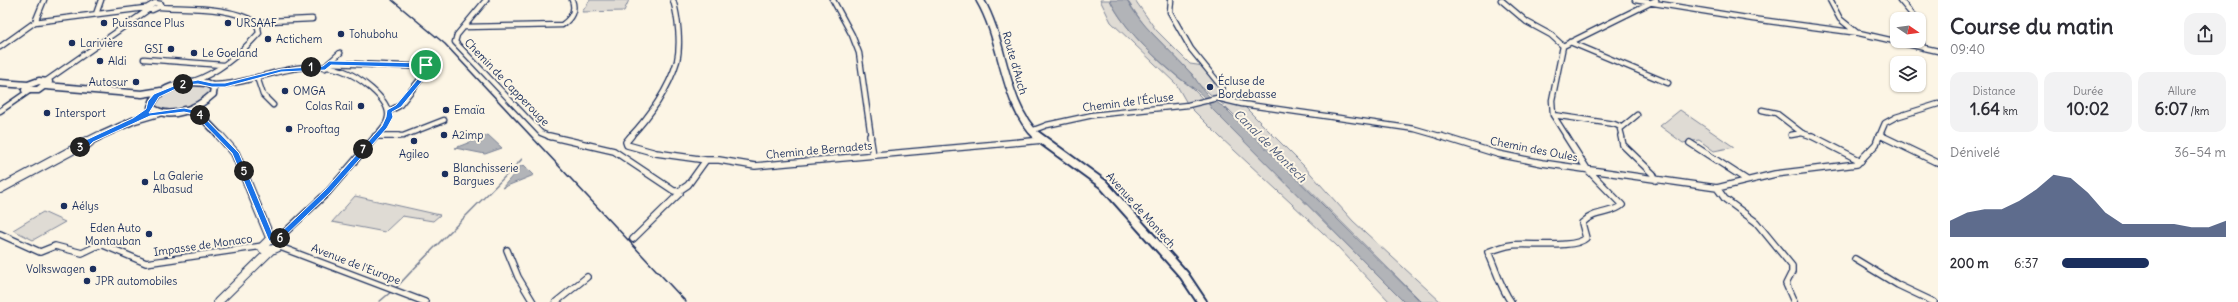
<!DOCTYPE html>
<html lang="fr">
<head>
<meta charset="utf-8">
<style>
  :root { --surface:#fff; --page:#f2f2f3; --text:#2b2b33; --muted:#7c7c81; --accent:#1b2f5e }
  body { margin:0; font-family:Delius,sans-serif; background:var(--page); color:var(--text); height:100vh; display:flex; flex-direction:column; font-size:15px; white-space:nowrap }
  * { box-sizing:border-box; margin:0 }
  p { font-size:13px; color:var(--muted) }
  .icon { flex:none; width:22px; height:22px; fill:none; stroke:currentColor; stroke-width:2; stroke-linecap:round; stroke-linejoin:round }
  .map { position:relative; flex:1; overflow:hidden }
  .side { display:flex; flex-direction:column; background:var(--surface); width:300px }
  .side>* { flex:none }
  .needle { width:26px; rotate:103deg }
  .controls { position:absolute; left:1890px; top:12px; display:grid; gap:8px }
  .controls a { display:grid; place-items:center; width:36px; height:36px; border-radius:8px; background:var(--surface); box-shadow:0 1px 3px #0004; font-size:20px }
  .pin { position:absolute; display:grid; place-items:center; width:34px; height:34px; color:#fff; margin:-17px; border:2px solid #fff; border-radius:50%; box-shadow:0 1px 4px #0007 }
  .km { position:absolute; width:20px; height:20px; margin:-10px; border-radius:50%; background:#222; color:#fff; font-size:11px; line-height:20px; text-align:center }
  .round { display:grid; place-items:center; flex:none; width:42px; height:42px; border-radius:12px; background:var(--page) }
  .head { display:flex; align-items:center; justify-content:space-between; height:68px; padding:0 12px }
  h1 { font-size:22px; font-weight:700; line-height:30px }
  .metrics { display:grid; grid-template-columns:repeat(3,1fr); gap:6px; height:68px; padding:4px 12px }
  .metrics div { display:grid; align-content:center; border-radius:10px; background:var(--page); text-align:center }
  .metrics b { font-size:17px; font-weight:700 }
  .metrics small { font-size:11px; font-weight:400 }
  .metrics p { font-size:11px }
  .chart { height:112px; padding:8px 12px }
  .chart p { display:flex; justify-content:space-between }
  .chart svg { width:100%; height:72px; margin-top:4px; fill:var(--accent); opacity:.7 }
  ul { padding:0 12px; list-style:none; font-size:13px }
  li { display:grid; grid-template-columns:64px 48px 1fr; align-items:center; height:30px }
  li i { height:10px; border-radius:5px; background:var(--accent) }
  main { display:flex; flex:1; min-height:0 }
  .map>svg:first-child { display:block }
  .green { fill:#dfdbd4; stroke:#7d8599 }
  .water { fill:#b2b4b8; stroke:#767f94 }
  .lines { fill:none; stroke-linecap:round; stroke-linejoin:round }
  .stream { stroke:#767f94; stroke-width:1.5 }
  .minor-far1-casing { stroke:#1b2f5e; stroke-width:7 }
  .minor-casing { stroke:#1b2f5e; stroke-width:8 }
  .tertiary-far1-casing { stroke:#1b2f5e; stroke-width:9 }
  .tertiary-casing { stroke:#1b2f5e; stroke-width:10 }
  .primary-far1-casing { stroke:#1b2f5e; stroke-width:10 }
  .primary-casing { stroke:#1b2f5e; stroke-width:12 }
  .minor-far1 { stroke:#fcf5e5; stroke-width:4.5 }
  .minor { stroke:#fcf5e5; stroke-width:5.5 }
  .tertiary-far1 { stroke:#fcf5e5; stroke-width:6 }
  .tertiary { stroke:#fcf5e5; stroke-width:8 }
  .primary-far1 { stroke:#fcf5e5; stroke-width:7 }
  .primary { stroke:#fcf5e5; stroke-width:8 }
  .rail { stroke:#1b2f5e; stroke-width:1.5 }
  .route { fill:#1a73e8; stroke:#fff; fill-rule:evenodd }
  .poi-dot { fill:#1b2f5e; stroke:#fcf5e5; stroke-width:1.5 }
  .labels { text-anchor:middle; stroke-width:4; stroke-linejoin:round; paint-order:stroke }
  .poi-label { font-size:11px; fill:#1b2f5e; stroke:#fcf5e5; text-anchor:start }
  .street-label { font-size:11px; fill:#1b2f5e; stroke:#fcf5e5 }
  .water-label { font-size:12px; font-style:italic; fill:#485779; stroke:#fcf5e5 }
</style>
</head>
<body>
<main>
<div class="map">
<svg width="1938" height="302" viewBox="0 0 1938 302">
  <rect width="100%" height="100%" fill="#fcf5e5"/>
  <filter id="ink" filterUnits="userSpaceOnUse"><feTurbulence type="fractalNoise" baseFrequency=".025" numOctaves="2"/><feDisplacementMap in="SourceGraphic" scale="8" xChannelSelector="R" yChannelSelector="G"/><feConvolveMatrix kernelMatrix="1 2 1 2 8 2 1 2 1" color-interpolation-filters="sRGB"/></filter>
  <g filter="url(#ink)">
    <path class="green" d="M590,0H629L624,11L582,12Z
      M1100,0H1110C1123,29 1165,69 1191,87L1404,302H1390L1336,245L1220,137L1188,105L1176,84L1111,22Z
      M1127,0H1135L1156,30L1190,64L1204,66L1221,86L1223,99L1242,104L1303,165L1353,221L1441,302H1422L1225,106L1199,85L1193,75L1144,25Z
      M185,84L210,86L211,91C202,107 172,116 156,107L154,103L165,92Z
      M1680,110L1734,147L1714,151L1699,140L1683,143L1660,126Z
      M355,196L440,215L433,221L402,216L385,232L332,222Z
      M43,212L65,222L33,240L13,230Z"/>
    <path class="water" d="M1110,0H1127C1141,26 1165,45 1185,67C1202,84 1201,94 1224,107L1421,302H1404L1212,109C1205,93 1190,87 1177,76C1153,56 1124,29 1110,0Z
      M488,135L502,148L485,154L455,148Z
      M524,165L534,175L502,188L521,166Z"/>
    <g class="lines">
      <path class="stream" d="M395,289C436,244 480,203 522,159
        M379,302L392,291"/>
      <g class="minor-far1-casing">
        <path id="minor-far1" d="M486,0L457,35L455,42L541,133L551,137
          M833,0L852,35L859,53L871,137
          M1171,0L1170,12L1191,49L1221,86L1223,99
          M1501,0L1527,22L1551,35L1563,46
          M1635,0L1753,19L1859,33L1938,51
          M1830,0L1840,19L1856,32
          M1900,0L1916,19
          M155,3L161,4V6L152,10L145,9Z
          M160,7C192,9 229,6 257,23L259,33C241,53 220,72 194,81
          M96,14L101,0
          M35,22L145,8
          M258,24L269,21L312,19
          M464,27L562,25C571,19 576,10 572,0
          M1919,32L1923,48
          M1570,42L1668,83
          M0,47L35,22L44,0
          M144,59L223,65
          M329,63L340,53
          M325,68L329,63L430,67L399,106L389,111
          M257,77L263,95L273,105
          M46,81L148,10
          M212,85C243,85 273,70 305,67C317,66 330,66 341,70C356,75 391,99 388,117C387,126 380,131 375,137
          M1762,110L1776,113L1802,133
          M0,111L29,91
          M1553,115L1614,124L1621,127
          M1031,131L1047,125L1093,115L1188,105L1217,98L1242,104L1415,129L1443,137
          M1791,135L1802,133L1814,137
          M1879,135L1884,137
          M375,136H403L444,120
          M630,137C649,117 669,89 677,61C681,44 678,17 673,0
          M1567,137L1553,115L1552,100L1563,46L1656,0
          M1622,137L1620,129L1637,115
          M1879,137L1885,123L1896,117L1938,104"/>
      </g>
      <g class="minor-casing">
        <path id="minor" d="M380,136H398
          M549,136L614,151L674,191H679
          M631,136L626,142L627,145L656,153L706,160
          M870,136L873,155
          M1440,136L1498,154L1542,163L1717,188L1775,174L1857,164L1876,144L1879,136
          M1621,136L1623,145L1653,174L1656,180
          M1812,136L1861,161
          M1882,136L1938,163
          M1690,143L1747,180
          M1717,188L1725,199L1756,222L1792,266V272L1786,284L1794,302
          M0,234L40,252L55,246L82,253L101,244L146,263L263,246
          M279,238L328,192L376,136
          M633,239L680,193L679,191L688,185L706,160H719L755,166L1043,140
          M280,247L425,302
          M507,250L518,277L533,302
          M1855,259L1898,285L1934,302
          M556,302L587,277
          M1511,302C1500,287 1496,269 1488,252C1496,249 1504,246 1512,245C1529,243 1575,249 1586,238L1582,223C1595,210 1613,214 1622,205L1587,169L1566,136"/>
      </g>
      <g class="tertiary-far1-casing">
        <path id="tertiary-far1" d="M39,81L49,82L38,90H25L28,85Z
          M192,82L206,83L214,87L213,94C198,108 169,122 151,107C155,89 176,85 192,82Z
          M0,83L28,85
          M46,86L142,94L161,91
          M184,110L199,114L221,137
          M97,137L135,120L159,113"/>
      </g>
      <g class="tertiary-casing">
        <path id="tertiary" d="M220,136L235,153L271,240
          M87,141L90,142L84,147H77L79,143Z
          M89,141L99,136
          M0,189L78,147
          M276,238L283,241C279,249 272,251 263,249V246L268,241Z
          M218,302L270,251"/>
      </g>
      <g class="primary-far1-casing">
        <path id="primary-far1" d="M980,0C1005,42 1003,105 1038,137"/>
      </g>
      <g class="primary-casing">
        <path id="primary" d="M1037,136L1103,184L1184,275L1202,302"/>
      </g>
      <use href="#minor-far1" class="minor-far1"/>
      <use href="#minor" class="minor"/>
      <use href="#tertiary-far1" class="tertiary-far1"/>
      <use href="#tertiary" class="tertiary"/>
      <use href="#primary-far1" class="primary-far1"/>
      <use href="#primary" class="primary"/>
      <path class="rail" d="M392,0L445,44L686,302"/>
    </g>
  </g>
  <path class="route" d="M329,61L426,63L431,64L433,68L401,107L392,112L393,117L387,128L330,193L281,240L269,241L232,153L194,114L184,112L150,116L93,142L88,147L74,146L79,141L88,139L133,118L146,109L148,101L154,94L181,83L198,80L212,83H225L281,69L323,66ZM331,65L427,68L396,105L387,110L386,117L382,126L325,190L277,236L274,237L239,153L198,111L184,108L149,113L159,97L184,85L198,84L212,87H225L281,72L325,70Z"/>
  <g class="poi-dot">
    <circle cx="104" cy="23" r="4"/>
    <circle cx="228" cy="23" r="4"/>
    <circle cx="341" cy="34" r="4"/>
    <circle cx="268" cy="39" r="4"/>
    <circle cx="72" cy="43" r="4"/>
    <circle cx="171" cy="49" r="4"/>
    <circle cx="194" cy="53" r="4"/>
    <circle cx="100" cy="61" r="4"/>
    <circle cx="136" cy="82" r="4"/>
    <circle cx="1210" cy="87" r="4"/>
    <circle cx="285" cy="91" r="4"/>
    <circle cx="361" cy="106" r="4"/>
    <circle cx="446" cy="110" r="4"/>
    <circle cx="47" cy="113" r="4"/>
    <circle cx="289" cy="129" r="4"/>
    <circle cx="444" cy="135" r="4"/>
    <circle cx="414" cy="141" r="4"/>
    <circle cx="445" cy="174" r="4"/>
    <circle cx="145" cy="182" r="4"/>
    <circle cx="64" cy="206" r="4"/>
    <circle cx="149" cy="234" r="4"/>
    <circle cx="93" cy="269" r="4"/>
    <circle cx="87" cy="281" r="4"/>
  </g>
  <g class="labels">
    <g class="poi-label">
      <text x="112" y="27">Puissance Plus</text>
      <text x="236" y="27">URSAAF</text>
      <text x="349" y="38">Tohubohu</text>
      <text x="276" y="43">Actichem</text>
      <text x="80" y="47">Larivière</text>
      <text x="163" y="53" text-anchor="end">GSI</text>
      <text x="202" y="57">Le Goeland</text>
      <text x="108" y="65">Aldi</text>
      <text x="1218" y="85">Écluse de<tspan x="1218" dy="13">Bordebasse</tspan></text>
      <text x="128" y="86" text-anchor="end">Autosur</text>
      <text x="293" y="95">OMGA</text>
      <text x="353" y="110" text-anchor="end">Colas Rail</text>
      <text x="454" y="114">Emaïa</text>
      <text x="55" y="117">Intersport</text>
      <text x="297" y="133">Prooftag</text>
      <text x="452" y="139">A2imp</text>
      <text x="414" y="158" text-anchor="middle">Agileo</text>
      <text x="453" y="172">Blanchisserie<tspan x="453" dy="13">Bargues</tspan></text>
      <text x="153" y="180">La Galerie<tspan x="153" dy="13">Albasud</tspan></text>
      <text x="72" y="210">Aélys</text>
      <text x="141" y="232" text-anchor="end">Eden Auto<tspan x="141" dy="13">Montauban</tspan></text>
      <text x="85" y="273" text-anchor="end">Volkswagen</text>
      <text x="95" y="285">JPR automobiles</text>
    </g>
    <g class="street-label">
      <text transform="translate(1015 63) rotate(74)" y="4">Route d'Auch</text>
      <text transform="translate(507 82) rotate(46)" y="4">Chemin de Capperouge</text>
      <text transform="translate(1128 102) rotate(-7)" y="4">Chemin de l'Écluse</text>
      <text transform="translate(1534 149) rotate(11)" y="4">Chemin des Oules</text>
      <text transform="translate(819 150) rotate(-5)" y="4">Chemin de Bernadets</text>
      <text transform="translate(1141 210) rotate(48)" y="4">Avenue de Montech</text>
      <text transform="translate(203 245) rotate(-8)" y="4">Impasse de Monaco</text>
      <text transform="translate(356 264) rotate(21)" y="4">Avenue de l'Europe</text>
    </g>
    <g class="water-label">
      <text transform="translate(1270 146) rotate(45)" y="4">Canal de Montech</text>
    </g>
  </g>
</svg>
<div class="controls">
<a><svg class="needle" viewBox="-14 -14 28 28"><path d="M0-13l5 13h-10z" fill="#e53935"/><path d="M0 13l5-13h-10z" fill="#7c7c81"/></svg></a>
<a><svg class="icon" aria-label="layers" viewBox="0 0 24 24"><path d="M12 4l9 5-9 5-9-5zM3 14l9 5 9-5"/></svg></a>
</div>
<div class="pin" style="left:426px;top:65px;background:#1e9e55"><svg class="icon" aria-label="arrive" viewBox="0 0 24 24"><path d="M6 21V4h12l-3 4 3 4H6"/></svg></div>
<b class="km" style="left:311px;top:67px">1</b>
<b class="km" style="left:183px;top:84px">2</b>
<b class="km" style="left:80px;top:147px">3</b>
<b class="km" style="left:200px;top:115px">4</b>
<b class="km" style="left:244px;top:171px">5</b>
<b class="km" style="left:280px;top:238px">6</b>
<b class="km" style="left:363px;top:149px">7</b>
</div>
<section class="side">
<div class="head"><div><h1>Course du matin</h1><p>09:40</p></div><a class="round"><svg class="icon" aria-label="share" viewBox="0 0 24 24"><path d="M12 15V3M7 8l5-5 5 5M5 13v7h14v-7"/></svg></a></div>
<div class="metrics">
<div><p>Distance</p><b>1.64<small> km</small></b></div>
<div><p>Durée</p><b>10:02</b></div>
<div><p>Allure</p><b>6:07<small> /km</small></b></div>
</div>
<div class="chart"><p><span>Dénivelé</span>36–54 m</p>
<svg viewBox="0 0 160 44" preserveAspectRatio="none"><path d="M0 44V34L10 29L20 27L30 27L40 22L50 15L60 6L70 8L80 17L90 29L100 36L110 36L120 36L130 36L140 38L150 38L160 34V44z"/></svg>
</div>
<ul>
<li><b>200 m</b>6:37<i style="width:53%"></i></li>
</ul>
</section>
</main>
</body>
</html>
